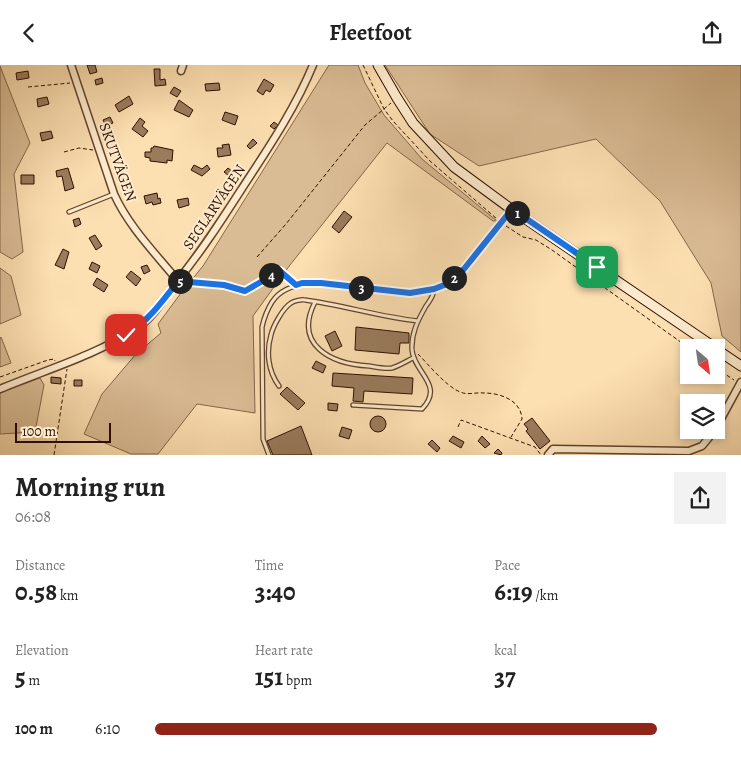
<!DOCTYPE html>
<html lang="en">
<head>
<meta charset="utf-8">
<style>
  :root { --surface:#fff; --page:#f2f2f2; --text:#222; --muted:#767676; --accent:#8f2418 }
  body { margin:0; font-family:Alegreya,serif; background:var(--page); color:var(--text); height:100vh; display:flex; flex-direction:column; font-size:19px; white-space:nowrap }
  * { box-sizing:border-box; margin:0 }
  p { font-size:16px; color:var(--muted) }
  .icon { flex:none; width:28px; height:28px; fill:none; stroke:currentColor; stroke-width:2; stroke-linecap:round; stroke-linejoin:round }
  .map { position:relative; height:390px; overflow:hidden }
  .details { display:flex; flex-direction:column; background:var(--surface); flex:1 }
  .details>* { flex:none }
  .needle { width:32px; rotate:151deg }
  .controls { position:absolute; left:680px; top:274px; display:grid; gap:10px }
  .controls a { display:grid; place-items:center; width:45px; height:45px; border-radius:0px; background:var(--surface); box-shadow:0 2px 8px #0003; font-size:25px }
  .scale { position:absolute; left:15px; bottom:12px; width:96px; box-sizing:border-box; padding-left:5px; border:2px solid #2e0f00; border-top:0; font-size:14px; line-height:18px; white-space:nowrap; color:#2e0f00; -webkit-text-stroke:4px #feebcd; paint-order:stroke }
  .pin { position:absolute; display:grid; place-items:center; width:42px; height:42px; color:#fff; margin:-21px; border-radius:10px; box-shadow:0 2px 8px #0006 }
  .km { position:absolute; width:25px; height:25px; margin:-12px; border-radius:50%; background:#222; color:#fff; font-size:14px; line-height:25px; text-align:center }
  .round { display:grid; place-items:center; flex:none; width:52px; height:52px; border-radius:0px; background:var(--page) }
  .headline { display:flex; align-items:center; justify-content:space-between; height:85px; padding:0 15px }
  h1 { font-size:28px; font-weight:600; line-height:38px }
  .stats { display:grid; grid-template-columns:repeat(3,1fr); gap:8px; height:85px; padding:5px 15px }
  .stats div { display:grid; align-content:center }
  .stats b { font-size:25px; font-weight:600 }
  .stats small { font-size:14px; font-weight:400 }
  .stats p { font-size:14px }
  ul { padding:0 15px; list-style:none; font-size:16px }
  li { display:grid; grid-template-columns:80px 60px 1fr; align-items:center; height:38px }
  li i { height:12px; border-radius:6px; background:var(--accent) }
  header { display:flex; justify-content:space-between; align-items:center; height:65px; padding:0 15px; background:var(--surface); font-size:22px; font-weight:600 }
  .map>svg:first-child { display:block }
  .green { fill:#dabc94; stroke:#84664a }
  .building { fill:#9a7c5d; stroke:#2e0f00 }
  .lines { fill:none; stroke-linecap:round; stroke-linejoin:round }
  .service-casing { stroke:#62432c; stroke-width:5.5 }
  .minor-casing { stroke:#62432c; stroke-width:9 }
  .secondary-casing { stroke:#2e0f00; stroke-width:11 }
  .path { stroke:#2e0f00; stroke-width:1; stroke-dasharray:4 2.5; stroke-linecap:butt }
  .service { stroke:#feebcd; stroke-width:3 }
  .minor { stroke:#feebcd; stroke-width:6 }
  .secondary { stroke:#feebcd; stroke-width:9 }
  .route-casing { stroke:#fff; stroke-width:10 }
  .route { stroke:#1a73e8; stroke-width:6 }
  .labels { text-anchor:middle; stroke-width:4; stroke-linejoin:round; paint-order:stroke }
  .street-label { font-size:15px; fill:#2e0f00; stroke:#feebcd }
</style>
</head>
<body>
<header><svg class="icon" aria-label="back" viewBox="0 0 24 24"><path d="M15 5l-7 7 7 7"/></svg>Fleetfoot<svg class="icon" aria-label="share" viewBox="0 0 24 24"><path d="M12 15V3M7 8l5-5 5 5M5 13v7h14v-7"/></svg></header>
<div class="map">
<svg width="741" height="390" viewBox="0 0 741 390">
  <rect width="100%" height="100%" fill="#fde0b2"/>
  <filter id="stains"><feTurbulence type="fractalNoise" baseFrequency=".004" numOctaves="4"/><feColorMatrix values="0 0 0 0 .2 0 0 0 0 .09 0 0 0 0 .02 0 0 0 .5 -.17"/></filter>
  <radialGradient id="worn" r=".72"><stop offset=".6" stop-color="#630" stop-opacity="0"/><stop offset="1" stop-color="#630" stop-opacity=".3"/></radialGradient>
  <path class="green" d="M329,0H358L365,18L384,50L422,94L497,156H493L387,78L290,200L253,251L255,348L197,339L158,389H131L84,369L102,329L136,289L161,268L158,259L181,228L203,201Z
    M385,0H741V287L722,271L711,218L660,136L596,74L479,101L430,69Z
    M0,1L30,78L14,109L23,187L12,194L0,187Z
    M0,203L11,211L21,250L0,259Z
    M1,272L11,298L0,302V273Z
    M40,313L44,320L35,367L0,369V328Z"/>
  <path class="building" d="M87,0H95L97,7L90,9Z
    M154,4H160V15L165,14L166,20L155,21Z
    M28,6L29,13L17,15L16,8Z
    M102,13L103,18L96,20L95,15Z
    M264,14L274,20L270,27L266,25L263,30L257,26Z
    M219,18L220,25L206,26L205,19Z
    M174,22L181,26L177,32L170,28Z
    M129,31L133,39L119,47L115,40Z
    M47,32L49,39L38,42L37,34Z
    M179,35L193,45L189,52L174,45Z
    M225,47L238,51L235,60L222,55Z
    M110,52L113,58L106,61L103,55Z
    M140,53L145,57L142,61L148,66L143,72L132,64Z
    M274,57L278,60L274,64L270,61Z
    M51,66L53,73L42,76L40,68Z
    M253,74L257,78L250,84L247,81Z
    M229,79L231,90L218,92L217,83H223L222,80Z
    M154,81L173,85L172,96L167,95V98L150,96V93L145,92V87H151V83H153Z
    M194,100L202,104L207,100L210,104L202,111L191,105Z
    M68,103L74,123L65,126L62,111L57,112L56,106Z
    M228,103L233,107L229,111L224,107Z
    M21,110H34V119H21Z
    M157,128L158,134L160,133L161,138L153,140L152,137L146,139L144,131Z
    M188,133L189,140L179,143L177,135Z
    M344,146L352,152L339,168L332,162Z
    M79,153L81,159L75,162L73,155Z
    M95,170L102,181L96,185L89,173Z
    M63,184L69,187L64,204L55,200Z
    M92,197L100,201L97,208L89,204Z
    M147,200L150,206L144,209L141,202Z
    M131,206L141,214L136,221L126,212Z
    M97,213L108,220L104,227L93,220Z
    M356,262L409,268V278H400L399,289L355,285Z
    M335,266L342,281L332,286L325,271Z
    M316,296L326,301L323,308L312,303Z
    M333,308L413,313L412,329L364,326L363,337L353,336L354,323L332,321Z
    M51,312L61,313V319L51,318Z
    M74,315H82V321H74Z
    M287,322L305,338L298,345L280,329Z
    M328,338L338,339L337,346L328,345Z
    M370 359a8 8 0 1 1 16 0a8 8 0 1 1-16 0Z
    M532,353L550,376L540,384L526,366L528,364L524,359Z
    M301,361L312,390H273L267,376Z
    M342,362L352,365L349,374L339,371Z
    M453,371L464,377L461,383L449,376Z
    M482,371L490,379L485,383L478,376Z
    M432,375L440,383L437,387L428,379Z
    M498,384L502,388L501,390L494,388Z"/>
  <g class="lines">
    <g class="service-casing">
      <path id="service" d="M69,147L114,129
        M315,237C293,280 331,299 369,301C376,302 385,304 392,303C399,301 407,296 413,293
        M279,321C268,306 266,287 271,270C273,261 283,243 291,238C294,236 302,234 305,235C343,240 380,252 418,256
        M353,340L422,344C445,320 414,308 412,285C411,268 418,255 426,241C430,235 434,231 434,224
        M269,390L263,374L262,262C264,253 267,245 272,237C300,193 400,244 447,219C465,210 497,162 511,145"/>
    </g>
    <g class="minor-casing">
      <path id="minor" d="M71,0L114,129C129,162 155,188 178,216
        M181,6L183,0
        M0,324C45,305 94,291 136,264C154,252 165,232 178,215C201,187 221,156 241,125C267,85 295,44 313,0
        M716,363L741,317
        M548,390L553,384L689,386L702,381L715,365"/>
    </g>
    <g class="secondary-casing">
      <path id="secondary" d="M378,0L397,33L413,58L454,102L511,144L714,282
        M716,284L741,301"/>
    </g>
    <path class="path" d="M363,0L384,44L393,56L430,96L497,154
      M28,22L70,18
      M64,87L79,83L93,85
      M506,161L523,172L536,175L552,185L689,283
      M257,192L286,159L365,60L391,38
      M186,216L224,221L245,226L280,206L293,218
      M418,289C429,300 444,319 458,326C467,331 475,327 484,328C500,328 521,335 522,354L511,372
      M716,303L734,315
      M0,312L48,295L54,294L55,296
      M458,362L461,355L535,382L541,390
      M54,390L67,304"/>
    <use href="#service" class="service"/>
    <use href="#minor" class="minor"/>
    <use href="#secondary" class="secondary"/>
  </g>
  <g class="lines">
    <g class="route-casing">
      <path id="route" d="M126,270C148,256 162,237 178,216L224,220L245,226L280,206L296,220L302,218H321L410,228L434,224L447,219L464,204L512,144L597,202"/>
    </g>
    <use href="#route" class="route"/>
  </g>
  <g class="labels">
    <g class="street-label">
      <text transform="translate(118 97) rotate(70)" y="5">SKUTVÄGEN</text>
      <text transform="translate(214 142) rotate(-56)" y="5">SEGLARVÄGEN</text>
    </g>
  </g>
  <rect width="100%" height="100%" filter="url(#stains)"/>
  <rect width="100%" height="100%" fill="url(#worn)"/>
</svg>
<div class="controls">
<a><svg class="needle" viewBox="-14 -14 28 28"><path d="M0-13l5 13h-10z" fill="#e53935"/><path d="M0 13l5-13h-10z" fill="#767676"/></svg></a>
<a><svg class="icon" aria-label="layers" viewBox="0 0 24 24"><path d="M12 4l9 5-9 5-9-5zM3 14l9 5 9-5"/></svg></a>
</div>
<div class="scale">100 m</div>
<div class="pin" style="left:597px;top:202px;background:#1e9e55"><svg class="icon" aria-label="arrive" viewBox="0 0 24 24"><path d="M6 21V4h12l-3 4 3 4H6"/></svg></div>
<div class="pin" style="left:126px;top:270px;background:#d93025"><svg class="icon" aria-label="check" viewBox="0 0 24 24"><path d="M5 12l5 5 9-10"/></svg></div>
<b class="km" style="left:517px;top:148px">1</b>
<b class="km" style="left:454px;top:213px">2</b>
<b class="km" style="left:361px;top:223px">3</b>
<b class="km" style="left:271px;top:210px">4</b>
<b class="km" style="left:180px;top:216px">5</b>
</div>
<section class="details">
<div class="headline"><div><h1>Morning run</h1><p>06:08</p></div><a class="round"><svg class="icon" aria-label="share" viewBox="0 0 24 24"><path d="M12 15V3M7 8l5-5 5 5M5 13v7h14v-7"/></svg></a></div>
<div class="stats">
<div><p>Distance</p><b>0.58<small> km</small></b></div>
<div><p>Time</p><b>3:40</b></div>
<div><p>Pace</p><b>6:19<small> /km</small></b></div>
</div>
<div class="stats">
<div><p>Elevation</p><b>5<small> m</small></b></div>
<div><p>Heart rate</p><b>151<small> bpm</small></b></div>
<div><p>kcal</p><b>37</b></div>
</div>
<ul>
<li><b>100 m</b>6:10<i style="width:88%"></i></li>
</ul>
</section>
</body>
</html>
